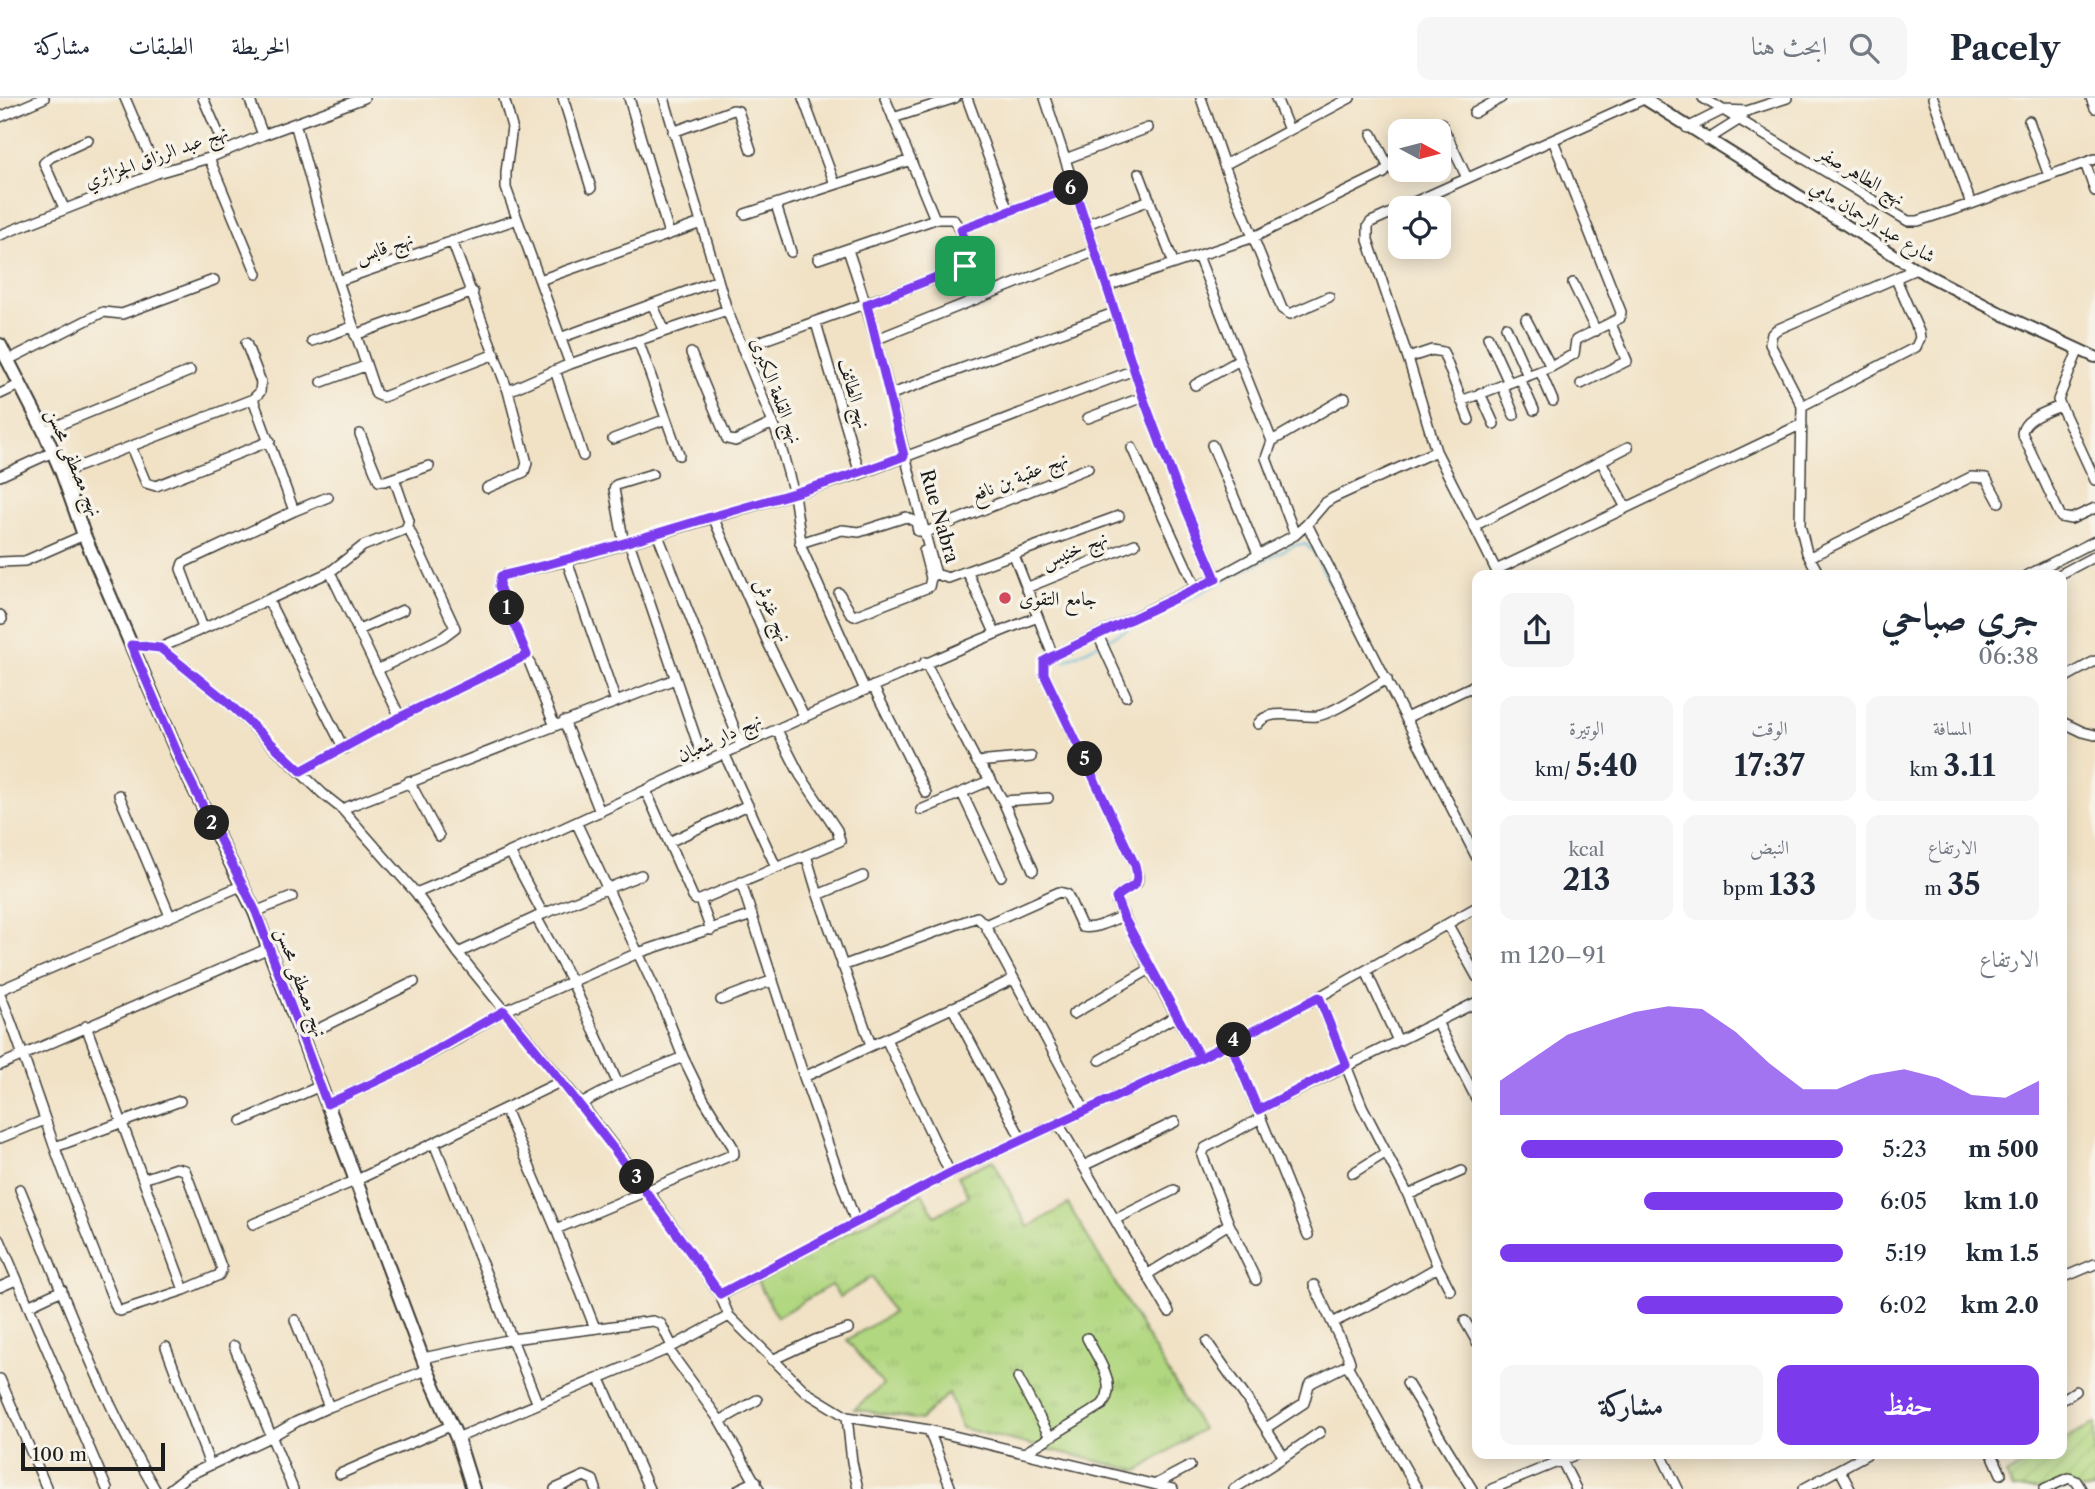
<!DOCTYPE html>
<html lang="ar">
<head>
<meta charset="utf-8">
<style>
  :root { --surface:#fff; --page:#f6f6f7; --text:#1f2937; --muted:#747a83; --line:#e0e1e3; --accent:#7c3aed }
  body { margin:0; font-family:"Libre Caslon Text",Amiri,serif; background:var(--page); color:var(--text); direction:rtl; height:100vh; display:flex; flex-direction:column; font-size:26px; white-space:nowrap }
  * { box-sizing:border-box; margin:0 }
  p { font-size:23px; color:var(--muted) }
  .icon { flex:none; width:38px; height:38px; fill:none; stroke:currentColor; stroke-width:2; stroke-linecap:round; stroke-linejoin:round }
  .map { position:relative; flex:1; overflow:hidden; direction:ltr }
  .details { position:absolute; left:1472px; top:472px; width:595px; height:889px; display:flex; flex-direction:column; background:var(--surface); border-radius:14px; box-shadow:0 4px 18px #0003; direction:rtl }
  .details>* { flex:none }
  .needle { width:46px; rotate:97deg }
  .buttons { position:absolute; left:1388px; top:21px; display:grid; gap:14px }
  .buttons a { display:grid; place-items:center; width:63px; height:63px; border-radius:14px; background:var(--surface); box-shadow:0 4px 18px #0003; font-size:35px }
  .scale { position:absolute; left:21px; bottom:18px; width:144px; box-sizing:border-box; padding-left:7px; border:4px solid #1c1c1c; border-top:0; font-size:19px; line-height:24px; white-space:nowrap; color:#1c1c1c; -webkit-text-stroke:5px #f7f3e8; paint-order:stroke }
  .pin { position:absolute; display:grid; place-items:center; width:60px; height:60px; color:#fff; margin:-30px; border-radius:14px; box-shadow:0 4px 10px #0006 }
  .km { position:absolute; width:35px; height:35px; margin:-18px; border-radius:50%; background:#222; color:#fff; font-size:19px; line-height:35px; text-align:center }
  .round { display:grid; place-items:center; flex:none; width:74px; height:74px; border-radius:14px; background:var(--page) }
  .overview { display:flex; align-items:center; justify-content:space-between; height:119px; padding:0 28px }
  h1 { font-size:38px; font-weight:700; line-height:52px }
  .metrics { display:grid; grid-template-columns:repeat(3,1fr); gap:10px; height:119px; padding:7px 28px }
  .metrics div { display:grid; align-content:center; border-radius:14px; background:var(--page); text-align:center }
  .metrics b { font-size:30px; font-weight:700 }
  .metrics small { font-size:19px; font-weight:400 }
  .metrics p { font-size:19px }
  .chart { height:196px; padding:14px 28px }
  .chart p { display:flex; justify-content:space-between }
  .chart svg { width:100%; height:126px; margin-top:7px; fill:var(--accent); opacity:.7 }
  .cta { display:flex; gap:14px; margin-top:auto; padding:14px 28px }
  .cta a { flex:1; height:80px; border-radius:14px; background:var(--accent); color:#fff; font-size:28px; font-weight:700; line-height:80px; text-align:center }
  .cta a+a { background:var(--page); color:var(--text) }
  ul { padding:0 28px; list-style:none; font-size:23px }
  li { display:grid; grid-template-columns:112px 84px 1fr; align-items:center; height:52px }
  li i { height:18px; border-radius:9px; background:var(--accent) }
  header { display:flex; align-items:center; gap:42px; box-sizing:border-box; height:98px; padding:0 35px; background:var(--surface); border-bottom:2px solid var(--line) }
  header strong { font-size:33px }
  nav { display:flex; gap:38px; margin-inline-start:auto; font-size:24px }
  .search { width:490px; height:63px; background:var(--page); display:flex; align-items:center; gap:18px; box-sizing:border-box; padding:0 24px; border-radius:14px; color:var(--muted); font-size:26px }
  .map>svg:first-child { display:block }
  .grass { fill:url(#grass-tufts); stroke:#667a4e; stroke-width:2 }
  .garden { fill:url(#garden-furrows); stroke:#667a4e; stroke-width:2 }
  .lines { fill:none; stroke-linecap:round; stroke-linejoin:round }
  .stream { stroke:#55b2d3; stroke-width:2.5 }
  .minor-casing { stroke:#3c3a36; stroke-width:12 }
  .tertiary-casing { stroke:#3c3a36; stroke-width:14 }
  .secondary-casing { stroke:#3c3a36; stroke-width:16 }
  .minor { stroke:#fff; stroke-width:9 }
  .tertiary { stroke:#fff; stroke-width:10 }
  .secondary { stroke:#fff; stroke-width:12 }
  .route-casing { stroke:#fff; stroke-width:14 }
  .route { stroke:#7c3aed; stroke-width:9 }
  .poi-dot { fill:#d1495b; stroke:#f7f3e8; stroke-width:2.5 }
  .labels { text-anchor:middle; stroke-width:7; stroke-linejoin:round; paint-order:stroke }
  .street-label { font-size:19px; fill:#1c1c1c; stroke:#f7f3e8 }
  .poi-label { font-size:19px; fill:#1c1c1c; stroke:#f7f3e8; text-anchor:start }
</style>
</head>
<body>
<header>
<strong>Pacely</strong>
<div class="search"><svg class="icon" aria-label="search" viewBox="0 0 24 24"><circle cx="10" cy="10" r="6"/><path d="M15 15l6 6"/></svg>ابحث هنا</div>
<nav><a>الخريطة</a><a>الطبقات</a><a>مشاركة</a></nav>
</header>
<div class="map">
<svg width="2095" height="1391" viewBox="0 0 2095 1391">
  <defs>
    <pattern id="grass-tufts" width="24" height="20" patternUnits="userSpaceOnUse" patternTransform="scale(1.75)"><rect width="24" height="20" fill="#b1d780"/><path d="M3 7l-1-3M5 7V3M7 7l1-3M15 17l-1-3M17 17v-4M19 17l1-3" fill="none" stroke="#98b86e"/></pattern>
    <pattern id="garden-furrows" width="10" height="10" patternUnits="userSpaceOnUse" patternTransform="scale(1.75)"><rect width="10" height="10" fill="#b1d780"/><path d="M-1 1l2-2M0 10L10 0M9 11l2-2" fill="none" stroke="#98b86e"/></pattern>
  </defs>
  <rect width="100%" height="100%" fill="#f7f3e8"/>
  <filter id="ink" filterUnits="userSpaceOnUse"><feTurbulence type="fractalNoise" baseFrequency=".0143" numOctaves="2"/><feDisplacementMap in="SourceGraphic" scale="14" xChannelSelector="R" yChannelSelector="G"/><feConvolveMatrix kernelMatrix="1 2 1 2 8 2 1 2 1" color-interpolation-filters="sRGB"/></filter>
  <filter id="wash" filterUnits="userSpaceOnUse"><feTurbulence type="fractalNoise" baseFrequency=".00686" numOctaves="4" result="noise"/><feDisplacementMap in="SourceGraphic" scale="28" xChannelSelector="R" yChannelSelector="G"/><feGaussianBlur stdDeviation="1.57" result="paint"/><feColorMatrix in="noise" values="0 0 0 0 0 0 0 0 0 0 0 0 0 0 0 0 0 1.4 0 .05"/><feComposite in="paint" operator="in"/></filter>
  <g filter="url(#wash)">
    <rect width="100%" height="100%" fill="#f1e2c6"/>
    <path class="grass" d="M993,1062L1028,1129L1068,1106L1202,1331L1138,1373L961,1330L949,1295L920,1322L854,1311L883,1287L847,1242L892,1215L872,1179L840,1199L831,1187L777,1219L757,1183L922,1095L935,1118L969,1098L958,1078Z"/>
    <path class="garden" d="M2095,1325V1391H2013L2006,1377L2041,1356H2062V1344Z"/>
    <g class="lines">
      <path class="stream" d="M1065,563L1294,447L1305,446L1313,453L1367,553"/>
    </g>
  </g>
  <g filter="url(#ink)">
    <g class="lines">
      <g class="minor-casing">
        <path id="minor" d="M125,0L157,75
          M203,0L226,53
          M249,0L263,37
          M504,0L512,29L506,74V90L570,266
          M563,0L591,90
          M629,0L669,136
          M664,0L727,212L777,335L794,396L802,451L865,592
          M803,0L835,86
          M885,0L935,121
          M967,0L1008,113
          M1045,0L1143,299L1177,390L1216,480
          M1201,0L1224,67L1282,211L1290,216L1329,199
          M1276,0L1289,32
          M1703,0L1908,123H1918L1971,106L2095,61
          M1933,0L1971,106
          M2091,0L2095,10
          M1474,15L1501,0
          M0,19L44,0
          M893,20L955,0
          M2029,23L2049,78
          M295,25L338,183L376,296L383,299L495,256
          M1441,25L1467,80
          M1687,30L1723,12L1747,13L1787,0
          M673,34L733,12L738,13L751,52
          M1707,42L1742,20
          M209,60L257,176
          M1065,61L1148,30
          M2085,65L2095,93
          M1224,67L1350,0
          M1139,75L1174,166
          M776,107L791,154
          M64,110L44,65L51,59L88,42
          M1401,110L1644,1
          M745,116L911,62
          M1087,126L1150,102
          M961,131L1074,89
          M0,137L157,75L209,60L263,37L364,0
          M452,143L508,293L527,365L524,374L487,390
          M848,152C885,258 905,368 936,476L948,480L1119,418
          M1198,158L1272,343L1266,360L1295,437
          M540,182L701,125
          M338,183L517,121
          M1573,185L1596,233
          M1107,188L1254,139L1384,75L1388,68L1372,36
          M652,206L665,233
          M1526,221L1551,269
          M816,225L860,376
          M1506,229L1528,278
          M355,237L473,194
          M1488,239L1509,285
          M560,240L718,182
          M877,241L1096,153
          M638,242L679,357
          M312,243L352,229
          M742,250L958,172L970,164C970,149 962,133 953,121H935L818,161
          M2078,253L2058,302L2095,382
          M691,255L727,341L735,343L773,325
          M1408,260L1432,252L1443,254L1469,322
          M8,262L103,214L122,216L214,182
          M555,272L583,358
          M1540,273L1553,303
          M1520,281L1534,312
          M322,284L365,268
          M1581,286L1627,263L1611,226
          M1195,287L1238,263
          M1502,287L1514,317
          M508,293L570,266L727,212
          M1480,295L1494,326
          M0,296L19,287
          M889,297L1114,215
          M1461,303L1551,269L1574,256L1576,242L1620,220L1621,214L1553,42
          M1802,308L1916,249L1920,240L1919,234L1896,181
          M2060,308C2047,314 2024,320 2022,335L2061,419L2071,421L2095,410
          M1088,320L1143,299
          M44,333L190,273
          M360,336L379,383H385L429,368
          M613,341L666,321
          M1272,343L1345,300
          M1212,347L1258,456
          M131,349L146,385L156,388L270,343
          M1132,350L1196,490
          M1436,353L1474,428L1628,349
          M1601,363L1626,410
          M62,375L253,301L260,294L261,284L246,245
          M0,378L53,354
          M294,413L328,399
          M713,419L769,547L804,618
          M1307,426L1477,760
          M1474,428L1498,476
          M657,435L741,647
          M924,435L1088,370
          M629,444L704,664
          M800,445L842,432L859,434L906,419L916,424L918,433
          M624,446L614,391L616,387L652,376
          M1014,457L1053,558
          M1810,459L1971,379L1986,380L1999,404
          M567,463L616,604
          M0,464L25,463L84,437
          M1496,472L1802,326
          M967,473L995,535
          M330,474L400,619
          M1820,478L1807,455L1800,427L1802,308L1770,246L1772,236L1776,232L1916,171
          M2026,478L2095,443
          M2057,478L2095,458
          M1026,490L1135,446
          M839,495L851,516L854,518L929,489L931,480L924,453
          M268,502L344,651
          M0,517L2,521
          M203,530L181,471L183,465L294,413L253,301
          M359,532L403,512
          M1098,537L1126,598
          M131,547L160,550L224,601L323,696L342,711L416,795L458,855L581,1006L648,1093L720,1197L729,1218L806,1294L847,1319L929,1332L1173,1391
          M160,550L330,474L363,448L406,431L409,423L394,380
          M925,564L977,664L991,682L1003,703L1033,772
          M377,572L443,539L455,530L408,429
          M2062,581L2095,563
          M873,588L926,695
          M1472,588L1477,599
          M1406,620L1477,586
          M564,623L600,714
          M2062,624L2083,634L2095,637
          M554,626L499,488L501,478L567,463L860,376L1134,272
          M1258,626C1269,609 1300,620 1317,618C1333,616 1370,590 1387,581
          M724,655L776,769
          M977,664L1031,659
          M301,673L400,619L527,557
          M409,683L439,738
          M646,693L693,799L696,802H700L711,832
          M962,695L1001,778
          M119,697L170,818
          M1003,703L1048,700
          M342,711L675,581
          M921,712L991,682
          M577,726L663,908L683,959L618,986L581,1006
          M669,744L748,707
          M511,756L543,816
          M806,757L818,797L871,947
          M741,784L804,979L856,1125
          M416,795C575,729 728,650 886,583C937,561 986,538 1038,519
          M818,797L863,778
          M700,802L840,743L837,732L800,677L777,632
          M255,814L292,799
          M536,819L572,884L618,986
          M985,827L1059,794L1067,796L1082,829C1095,832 1110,823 1123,818
          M1448,827L1477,879
          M458,855L543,816L641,777
          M842,868L977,819L985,827L1085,1013
          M1366,873L1398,943
          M0,892L243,787
          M0,896C17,937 30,979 45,1021C66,1085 92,1148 117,1211L120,1213L184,1192L219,1177L222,1171L185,1072L176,1070L143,1081
          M1319,899L1362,1008L1408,1097L1438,1169L1450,1192
          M721,902L773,882
          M952,909L1022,1042
          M1073,916L1150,871
          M1437,924L1477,1002
          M86,928L184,1192
          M302,939L414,884
          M886,941L950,1075
          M1230,944L1308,1137
          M1200,960L1150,871L1117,804V798L1137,785L1138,779L1135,767L1044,576V563L1053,558L1216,480L1295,437L1307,426L1325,405L1333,400L1436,353L1408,260L1368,142V128L1371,124L1400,111
          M1100,962L1176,918
          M0,967L269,850
          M804,979L1014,881
          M327,1006L401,972L456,942L504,913L638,855L752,817
          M505,1011L556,1131L595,1230
          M1258,1012L1477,904
          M242,1023L320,988
          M1058,1025L1169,1214
          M0,1040L45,1022
          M434,1045L537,1304
          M55,1049L180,1003
          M1083,1068L1175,1024
          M1353,1075L1385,1055
          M20,1091C62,1192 99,1297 155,1391
          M1408,1097L1462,1073
          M1116,1121L1174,1092
          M253,1126L357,1082L562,983
          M556,1131L734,1056L733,1049L703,1000L683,959
          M0,1142L107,1391
          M1148,1176L1229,1126
          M2062,1180L2095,1166
          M1256,1182L1229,1126L1202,1057L1205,1050L1261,1020
          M1314,1187L1348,1258L1350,1264L1347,1267L1417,1391
          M0,1189L16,1182
          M720,1197L950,1075L1200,960L1319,899L1477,809
          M28,1208L62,1192
          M295,1222L329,1309
          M1465,1223L1477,1244
          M1334,1224L1389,1197L1438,1169
          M1207,1244L1247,1301L1284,1359L1234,1391
          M234,1248L293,1391
          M166,1249L210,1367
          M668,1251L720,1323L759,1391
          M423,1260L512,1241L653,1223L661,1226L672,1248
          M772,1262L815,1242L848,1231
          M1018,1280L1050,1339
          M0,1281L47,1391
          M600,1281L649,1391
          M1407,1285L1472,1391
          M2062,1302L2076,1293
          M847,1319L852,1364L858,1391
          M720,1323L757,1302
          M1266,1330L1304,1305L1309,1287L1313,1284L1347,1267
          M929,1332L951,1391
          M457,1340L668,1251L729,1218
          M1026,1354L1102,1307C1119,1287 1097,1260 1087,1240
          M1661,1356L1678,1391
          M1992,1356L2001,1376
          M1284,1359L1320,1334
          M1562,1363L1576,1391
          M1840,1372L1850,1391
          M340,1376L450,1328
          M1156,1386L1190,1368
          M170,1391L187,1378L272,1338L296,1324L329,1309L427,1272
          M555,1391L584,1378L593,1382L596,1391
          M739,1391L756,1383
          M1492,1391L1577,1356
          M1803,1391L1867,1356
          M2044,1391L2069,1380L2076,1383L2081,1391"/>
      </g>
      <g class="tertiary-casing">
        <path id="tertiary" d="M1643,0L1916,171L2006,218L2095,259"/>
      </g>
      <g class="secondary-casing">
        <path id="secondary" d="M0,247L44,333L62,375L84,437L183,668L255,814L427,1272L457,1340L473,1391"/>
      </g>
      <use href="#minor" class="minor"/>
      <use href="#tertiary" class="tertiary"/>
      <use href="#secondary" class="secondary"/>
    </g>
  </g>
  <g class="lines" filter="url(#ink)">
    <g class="route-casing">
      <path id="route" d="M965,168L867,206L904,358C838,384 769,402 701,422C635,442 569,462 501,478L499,488L527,557L400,619L301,673L224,601L160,550L131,547L183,668L256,814L327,1006L401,972L504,913C580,1005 652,1099 720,1196L950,1075L1200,960L1319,899L1346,967L1258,1012L1230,944L1200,960L1123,818L1116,800C1129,786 1142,793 1135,767L1044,576V563L1053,558L1216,481L1177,390L1143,299L1074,89L961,131L970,157V164L965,168"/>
    </g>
    <use href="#route" class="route"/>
  </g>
  <circle class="poi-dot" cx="1005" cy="500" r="7"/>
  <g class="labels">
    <g class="street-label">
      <text transform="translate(156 58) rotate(-20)" y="7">نهج عبد الرزاق الجزائري</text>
      <text transform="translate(1862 77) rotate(31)" y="7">نهج الطاهر صفر</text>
      <text transform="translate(1873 123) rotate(31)" y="7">شارع عبد الرحمان مامي</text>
      <text transform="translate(384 149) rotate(-19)" y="7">نهج قابس</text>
      <text transform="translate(777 292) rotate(69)" y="7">نهج القلعة الكبرى</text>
      <text transform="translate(855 295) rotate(74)" y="7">نهج الطائف</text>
      <text transform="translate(75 364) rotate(67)" y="7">نهج مصطفى محسن</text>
      <text transform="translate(1019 378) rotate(-22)" y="7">نهج عقبة بن نافع</text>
      <text transform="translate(940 418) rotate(74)" y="7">Rue Nabra</text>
      <text transform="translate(1074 451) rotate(-22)" y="7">نهج خنيس</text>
      <text transform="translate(773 512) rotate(66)" y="7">نهج غنوش</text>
      <text transform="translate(719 639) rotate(-25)" y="7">نهج دار شعبان</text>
      <text transform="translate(302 884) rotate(70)" y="7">نهج مصطفى محسن</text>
    </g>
    <g class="poi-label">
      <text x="1019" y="507">جامع التقوى</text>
    </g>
  </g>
</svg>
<div class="buttons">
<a><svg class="needle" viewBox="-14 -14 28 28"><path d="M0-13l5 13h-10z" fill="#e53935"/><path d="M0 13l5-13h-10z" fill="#747a83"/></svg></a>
<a><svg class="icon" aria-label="locate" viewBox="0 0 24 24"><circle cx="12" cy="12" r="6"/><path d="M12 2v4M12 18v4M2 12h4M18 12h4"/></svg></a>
</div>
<div class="scale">100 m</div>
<div class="pin" style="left:965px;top:168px;background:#1e9e55"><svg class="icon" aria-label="arrive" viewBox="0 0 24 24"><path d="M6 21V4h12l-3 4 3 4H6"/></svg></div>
<b class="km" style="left:507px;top:510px">1</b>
<b class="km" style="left:212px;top:725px">2</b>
<b class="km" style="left:637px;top:1079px">3</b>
<b class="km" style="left:1234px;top:942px">4</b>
<b class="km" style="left:1085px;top:661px">5</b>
<b class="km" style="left:1071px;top:90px">6</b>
<section class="details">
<div class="overview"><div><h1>جري صباحي</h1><p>06:38</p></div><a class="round"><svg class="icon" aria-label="share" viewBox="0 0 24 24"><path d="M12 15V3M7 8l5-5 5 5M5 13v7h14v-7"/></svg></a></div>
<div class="metrics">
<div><p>المسافة</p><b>3.11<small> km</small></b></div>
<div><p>الوقت</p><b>17:37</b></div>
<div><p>الوتيرة</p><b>5:40<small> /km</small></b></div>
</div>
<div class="metrics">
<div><p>الارتفاع</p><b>35<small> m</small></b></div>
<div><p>النبض</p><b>133<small> bpm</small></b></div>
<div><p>kcal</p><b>213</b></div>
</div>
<div class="chart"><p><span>الارتفاع</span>91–120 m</p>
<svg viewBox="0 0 160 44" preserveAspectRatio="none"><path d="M0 44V32L10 24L20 16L30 12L40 8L50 6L60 7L70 15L80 26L90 35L100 35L110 30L120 28L130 31L140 37L150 38L160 32V44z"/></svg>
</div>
<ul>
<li><b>500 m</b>5:23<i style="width:94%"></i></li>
<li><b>1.0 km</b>6:05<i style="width:58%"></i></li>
<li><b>1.5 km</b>5:19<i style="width:100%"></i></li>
<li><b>2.0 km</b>6:02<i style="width:60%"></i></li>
</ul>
<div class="cta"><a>حفظ</a><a>مشاركة</a></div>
</section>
</div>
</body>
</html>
